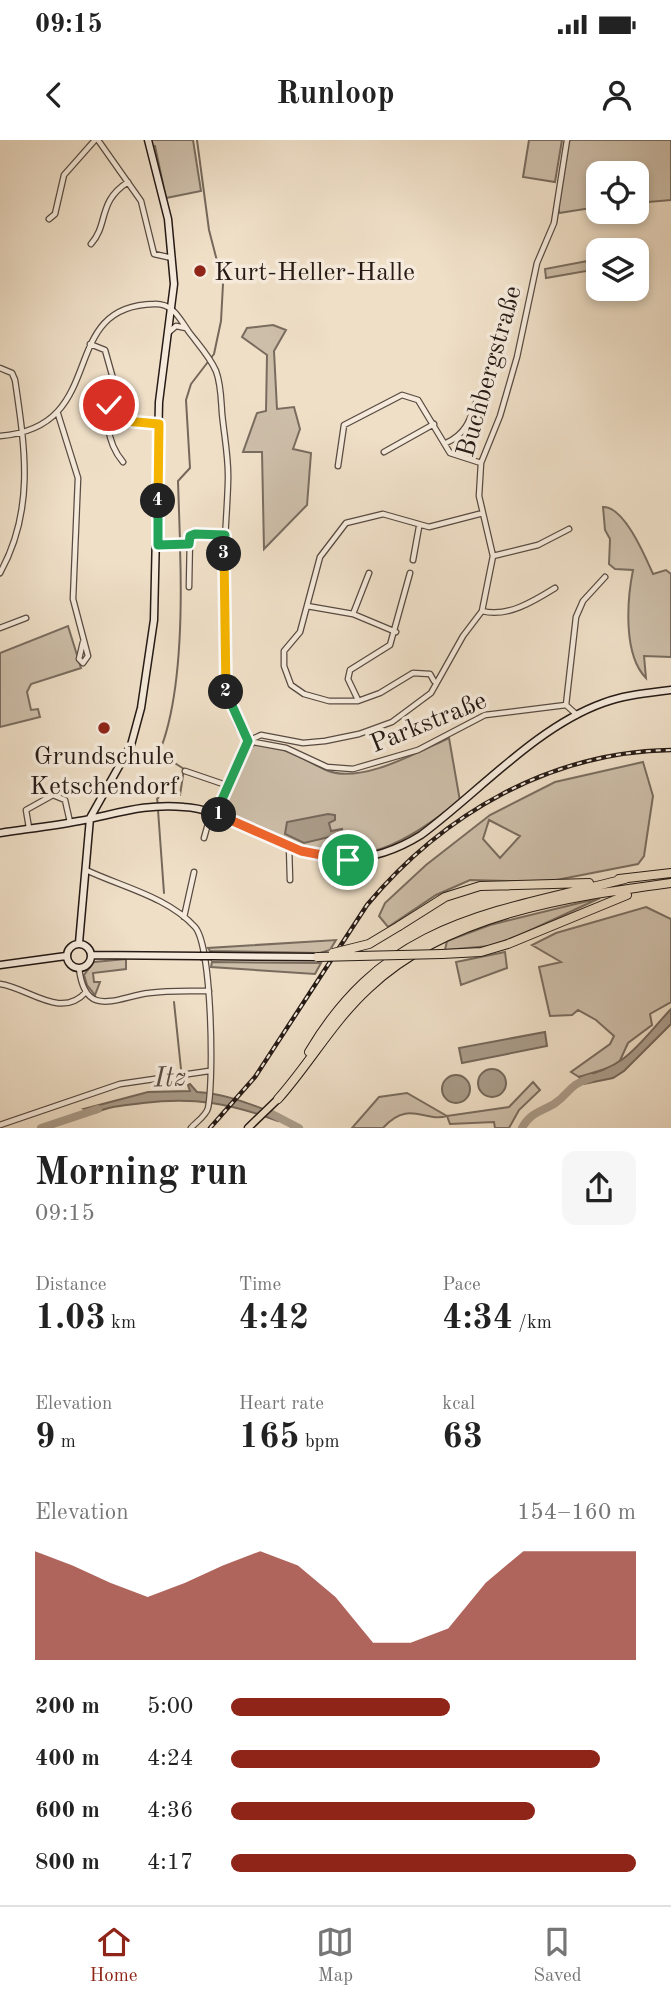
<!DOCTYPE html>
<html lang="en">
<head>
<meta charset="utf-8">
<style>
  :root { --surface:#fff; --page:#f6f6f6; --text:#222; --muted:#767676; --line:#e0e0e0; --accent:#8f2418 }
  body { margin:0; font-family:"Old Standard TT",serif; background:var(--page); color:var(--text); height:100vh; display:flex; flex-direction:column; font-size:26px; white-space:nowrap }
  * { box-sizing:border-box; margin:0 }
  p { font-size:23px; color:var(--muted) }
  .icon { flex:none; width:38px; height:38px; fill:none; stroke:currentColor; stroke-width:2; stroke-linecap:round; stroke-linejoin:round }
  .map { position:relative; height:988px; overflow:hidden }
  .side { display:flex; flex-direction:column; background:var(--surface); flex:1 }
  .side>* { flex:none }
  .buttons { position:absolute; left:586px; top:21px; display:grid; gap:14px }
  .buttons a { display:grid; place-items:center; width:63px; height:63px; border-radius:14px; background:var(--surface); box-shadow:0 4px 10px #0003; font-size:35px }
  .pin { position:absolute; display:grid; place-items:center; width:60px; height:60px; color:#fff; margin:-30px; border:4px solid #fff; border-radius:50%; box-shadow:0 2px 7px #0007 }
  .km { position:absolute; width:35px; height:35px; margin:-18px; border-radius:50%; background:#222; color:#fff; font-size:19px; line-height:35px; text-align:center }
  .round { display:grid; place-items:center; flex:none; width:74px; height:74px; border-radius:14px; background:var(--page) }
  .head { display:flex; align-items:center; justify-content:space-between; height:119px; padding:0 35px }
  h1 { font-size:38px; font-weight:800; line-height:52px }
  .metrics { display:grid; grid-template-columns:repeat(3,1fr); gap:10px; height:119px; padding:7px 35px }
  .metrics div { display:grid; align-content:center }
  .metrics b { font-size:35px; font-weight:800 }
  .metrics small { font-size:19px; font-weight:400 }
  .metrics p { font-size:19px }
  .chart { height:196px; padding:14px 35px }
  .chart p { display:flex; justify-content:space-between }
  .chart svg { width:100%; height:126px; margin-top:7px; fill:var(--accent); opacity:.7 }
  ul { padding:0 35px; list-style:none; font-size:23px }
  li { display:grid; grid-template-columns:112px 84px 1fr; align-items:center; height:52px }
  li i { height:18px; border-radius:9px; background:var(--accent) }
  .status { display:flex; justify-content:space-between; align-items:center; height:49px; padding:0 35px; background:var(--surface); direction:ltr }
  .status svg { height:19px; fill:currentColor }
  header { display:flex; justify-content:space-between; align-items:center; height:91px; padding:0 35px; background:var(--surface); font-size:32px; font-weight:800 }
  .tabs { display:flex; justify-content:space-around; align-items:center; height:98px; border-top:2px solid var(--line); background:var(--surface); font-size:19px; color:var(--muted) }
  .tabs a { display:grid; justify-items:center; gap:4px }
  .tabs .active { color:var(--accent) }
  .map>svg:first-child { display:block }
  .green { fill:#cdbea9; stroke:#796c5f; stroke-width:2; fill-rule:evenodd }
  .water { fill:#aa9c8a; stroke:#75685b; stroke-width:2 }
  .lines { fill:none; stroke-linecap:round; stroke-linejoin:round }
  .stream { stroke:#75685b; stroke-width:2 }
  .river { stroke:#aa9c8a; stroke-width:8 }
  .street-casing { stroke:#584b42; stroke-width:7 }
  .secondary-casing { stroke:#251a15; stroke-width:9 }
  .primary-casing { stroke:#251a15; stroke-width:9 }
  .highway-casing { stroke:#251a15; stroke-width:10 }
  .street { stroke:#f5eadb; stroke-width:4.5 }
  .secondary { stroke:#f5eadb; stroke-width:6 }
  .primary { stroke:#efdfc7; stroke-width:6 }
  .highway { stroke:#efdfc7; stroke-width:8 }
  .rail-casing { stroke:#251a15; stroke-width:4.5 }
  .rail { stroke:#f5eadb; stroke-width:2; stroke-dasharray:5; stroke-linecap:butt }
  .secondary-bridge-casing { stroke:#251a15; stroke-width:9; stroke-linecap:butt }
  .highway-bridge-casing { stroke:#251a15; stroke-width:10; stroke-linecap:butt }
  .secondary-bridge { stroke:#f5eadb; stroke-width:6 }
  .highway-bridge { stroke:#efdfc7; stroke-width:8 }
  .split-1-casing { stroke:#fff; stroke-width:14 }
  .split-2-casing { stroke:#fff; stroke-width:14 }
  .split-3-casing { stroke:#fff; stroke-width:14 }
  .split-4-casing { stroke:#fff; stroke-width:14 }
  .split-5-casing { stroke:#fff; stroke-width:14 }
  .split-1 { stroke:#f0652b; stroke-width:9 }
  .split-2 { stroke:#22a559; stroke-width:9 }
  .split-3 { stroke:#f5b400; stroke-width:9 }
  .split-4 { stroke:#22a559; stroke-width:9 }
  .split-5 { stroke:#f5b400; stroke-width:9 }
  .poi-dot { fill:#8f2418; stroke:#f5eadb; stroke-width:2.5 }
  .labels { text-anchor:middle; stroke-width:7; stroke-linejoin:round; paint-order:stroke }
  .poi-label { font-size:26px; fill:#251a15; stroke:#f5eadb; text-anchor:start }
  .street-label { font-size:26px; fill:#251a15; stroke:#f5eadb }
  .water-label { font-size:28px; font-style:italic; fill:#5a4e44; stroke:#f5eadb }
</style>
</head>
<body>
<div class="status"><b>09:15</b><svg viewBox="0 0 49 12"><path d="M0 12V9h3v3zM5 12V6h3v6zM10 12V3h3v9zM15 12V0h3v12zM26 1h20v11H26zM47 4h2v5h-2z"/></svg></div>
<header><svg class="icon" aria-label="back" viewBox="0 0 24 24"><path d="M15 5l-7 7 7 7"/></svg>Runloop<svg class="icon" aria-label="person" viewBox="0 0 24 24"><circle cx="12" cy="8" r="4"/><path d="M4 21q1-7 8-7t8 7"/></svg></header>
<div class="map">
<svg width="671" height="988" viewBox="0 0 671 988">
  <rect width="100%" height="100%" fill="#efdfc7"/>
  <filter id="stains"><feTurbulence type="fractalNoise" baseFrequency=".00286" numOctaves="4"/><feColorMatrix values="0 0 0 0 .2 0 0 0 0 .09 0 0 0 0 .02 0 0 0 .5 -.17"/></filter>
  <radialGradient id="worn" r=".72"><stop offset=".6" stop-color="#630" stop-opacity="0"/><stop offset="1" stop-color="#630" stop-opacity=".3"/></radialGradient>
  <path class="green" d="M151,0H193L201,51L166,58L155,6H152Z
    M529,0H562L555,42L523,37Z
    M568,0H671V60L637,63V33H598V67L559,73L558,47Z
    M598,119V129L546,138L545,129Z
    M273,185L286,190L274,211L277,269L294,267L300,289L293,309L311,313L307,365L264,409L262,312H243L257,273L266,271L267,215L242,197L247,188Z
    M603,367C624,366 645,416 653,434L666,430L671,434V517L644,516L646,538C623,515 627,460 633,430L615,429L609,424L610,399L605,390Z
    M68,486L81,528L31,544L27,552L31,570L38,569L40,577L0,587V513Z
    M449,598L460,661C390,713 355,734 270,694C256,688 232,682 223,670L248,609L255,605C281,604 302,619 326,630C360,645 418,612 449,598Z
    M643,622L653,656L644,716L638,724L546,742L470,740L436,755L388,787L379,776L385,763L426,725L490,675L555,642ZM489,680L520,696L500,718L483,699Z
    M600,758L518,796L490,806L445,810L447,801L490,785Z
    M646,767L671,779V862L650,874L652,885L628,903L618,925L579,937L571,932L610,904L614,896L596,880L578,870L572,875L550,876L539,827L561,822L532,805L556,793Z
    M336,800L330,810L320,813L210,811L208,808Z
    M505,812L507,828L461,845L456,822Z
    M126,819V829L93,833L94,842H100L95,855L87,845L84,835L94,822Z
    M212,822L321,823L315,834L211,827Z
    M533,942L540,950L519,970L509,988H495L494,982L450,984L447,976C425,983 409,959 383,988H352L379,957L407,953L447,976L509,967Z"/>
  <path class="water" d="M328,674L335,675V680L329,683L331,691L342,689L343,697L338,703L329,697L304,703L285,694L287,682Z
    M671,869V884L624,931L613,938L584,944L579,937C628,927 639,903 671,869Z
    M545,892L547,906L462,923L459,908Z
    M478 943a14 14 0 1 1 28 0a14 14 0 1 1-28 0Z
    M442 949a14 14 0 1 1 28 0a14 14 0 1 1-28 0Z
    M190,944L197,952C229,954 251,965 280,975L278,981C229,963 195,957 143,963C127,965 109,966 95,973L84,969L148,952L190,951L188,945Z"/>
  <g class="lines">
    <path class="stream" d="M180,401L178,341L190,328L186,260L191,244L214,214L221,181L223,144L209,90L197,0
      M158,664L157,659L163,653L180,655L184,629L159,613C182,558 182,467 180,407
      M158,670L164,753
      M174,862L181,929"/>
    <path class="river" d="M272,974L299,988
      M41,988L98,969
      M522,988C530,973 540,972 554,964C570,954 567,945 591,938"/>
    <g class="street-casing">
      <path id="street" d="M98,0L141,61L154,114L172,118
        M49,79L55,74L64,35L95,0
        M91,104C109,84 97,62 128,42
        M169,192L176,186L186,188
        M90,204L105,210L125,281L159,284
        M0,228L12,233L15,240C25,308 35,370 0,433
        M116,252C102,272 107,303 123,322
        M58,274L78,338L73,459L88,516L83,523L79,519L83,502
        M0,296C112,287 54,166 154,164C173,163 179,178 189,192C198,204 210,217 216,231C221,244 221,259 222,273C224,295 229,319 228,341C227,397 207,563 248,601
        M446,303C466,294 470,280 477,260
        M384,312L434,284
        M338,326L344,285L402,255L418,260L450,313L481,323
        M158,405L189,404
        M493,416L538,405L569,389
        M413,420L419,387
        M189,447L190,396L225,395
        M307,466L353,474L396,492
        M482,471C507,478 534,461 555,448
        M353,474L369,433
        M0,488L26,478
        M434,541L430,534L413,533L380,553L358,561H329L304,554L291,545L284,526V511L300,492L320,417L346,383L383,374L429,387L483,373
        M358,560L348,539L350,530L390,505L410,433
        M566,565L576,477L583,461L605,437
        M248,601L261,595L303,603L325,601L359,594L392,582L431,553L463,496L482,471L493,416L479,356L481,323L500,276L517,217L537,123L554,83L567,0
        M248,601L286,608L327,627L353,629L418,610L485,575L566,565L577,575
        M185,631L229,646
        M216,673L248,601
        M29,688L26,670L53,655L65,660L70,682
        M204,698L211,673
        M289,706L290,740
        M86,730C122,747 168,757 195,787C212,806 214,941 208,968C206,976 196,982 191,988
        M184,777L194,732
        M79,828C85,880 117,857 149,853C169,850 189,851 209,851
        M0,844C29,848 61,880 86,852
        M0,985L120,944L209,931"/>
    </g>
    <g class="secondary-casing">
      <path id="secondary" d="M0,693C26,689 53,686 79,681C116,674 146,663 184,667C204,668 222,676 240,684C308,714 352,738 421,695C478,653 536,587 603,563C624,555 648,553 671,550
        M79,803L90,678L131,605L141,568L154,480L159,262L174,144L168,79L148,0
        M67 816a12 12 0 1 1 24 0a12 12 0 1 1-24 0Z
        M91,815L200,816
        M212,816L317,817
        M0,825L66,816"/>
    </g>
    <g class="primary-casing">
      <path id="primary" d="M248,988L278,959"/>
    </g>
    <g class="highway-casing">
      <path id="highway" d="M619,739L671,733
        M399,786L445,757L480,746L589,743
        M442,814L481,812L508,804L627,755
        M309,912C386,782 490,773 625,739
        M278,959C310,923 333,881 369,848C447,774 568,757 671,743"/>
    </g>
    <use href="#street" class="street"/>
    <use href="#secondary" class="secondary"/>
    <use href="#primary" class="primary"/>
    <use href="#highway" class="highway"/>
    <g class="rail-casing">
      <path id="rail" d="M210,988L255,937L367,765C443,674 550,612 671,610"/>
    </g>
    <use href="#rail" class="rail"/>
    <g class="secondary-bridge-casing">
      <path id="secondary-bridge" d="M200,816H212"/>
    </g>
    <g class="highway-bridge-casing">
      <path id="highway-bridge" d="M333,813L369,804L399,786
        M317,817L442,814"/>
    </g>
    <use href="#secondary-bridge" class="secondary-bridge"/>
    <use href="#highway-bridge" class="highway-bridge"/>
  </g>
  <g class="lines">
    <g class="split-1-casing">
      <path id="split-1" d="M219,675L301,711L348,720"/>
    </g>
    <g class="split-2-casing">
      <path id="split-2" d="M219,675L216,673L248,601L226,552"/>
    </g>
    <g class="split-3-casing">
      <path id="split-3" d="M224,414L226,552"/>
    </g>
    <g class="split-4-casing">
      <path id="split-4" d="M158,361V405L189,404L190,396L195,394L225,395L224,414"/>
    </g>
    <g class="split-5-casing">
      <path id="split-5" d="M109,265L117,251L125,281L159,284L158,361"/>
    </g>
    <use href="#split-1" class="split-1"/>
    <use href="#split-2" class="split-2"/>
    <use href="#split-3" class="split-3"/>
    <use href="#split-4" class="split-4"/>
    <use href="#split-5" class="split-5"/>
  </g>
  <g class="poi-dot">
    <circle cx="200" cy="131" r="7"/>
    <circle cx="104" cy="588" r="7"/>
  </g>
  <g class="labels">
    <g class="poi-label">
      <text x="214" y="140">Kurt-Heller-Halle</text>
      <text x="104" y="624" text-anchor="middle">Grundschule<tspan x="104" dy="30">Ketschendorf</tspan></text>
    </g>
    <g class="street-label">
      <text transform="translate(488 231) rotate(-74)" y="9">Buchbergstraße</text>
      <text transform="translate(428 581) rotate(-22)" y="9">Parkstraße</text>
    </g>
    <g class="water-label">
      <text transform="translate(170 936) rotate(-2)" y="10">Itz</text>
    </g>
  </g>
  <rect width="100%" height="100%" filter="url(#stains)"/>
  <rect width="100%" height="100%" fill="url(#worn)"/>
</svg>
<div class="buttons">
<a><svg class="icon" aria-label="locate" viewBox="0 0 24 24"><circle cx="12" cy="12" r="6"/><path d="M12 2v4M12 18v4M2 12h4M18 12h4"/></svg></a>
<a><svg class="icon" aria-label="layers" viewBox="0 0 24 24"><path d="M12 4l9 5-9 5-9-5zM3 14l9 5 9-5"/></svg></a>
</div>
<div class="pin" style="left:348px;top:720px;background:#1e9e55"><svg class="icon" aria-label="arrive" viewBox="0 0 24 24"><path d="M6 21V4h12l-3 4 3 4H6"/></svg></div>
<div class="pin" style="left:109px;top:265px;background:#d93025"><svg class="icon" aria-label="check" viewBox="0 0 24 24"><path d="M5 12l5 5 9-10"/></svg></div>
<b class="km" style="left:219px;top:675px">1</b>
<b class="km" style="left:226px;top:552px">2</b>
<b class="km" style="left:224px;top:414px">3</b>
<b class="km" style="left:158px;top:361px">4</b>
</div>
<section class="side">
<div class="head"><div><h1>Morning run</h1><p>09:15</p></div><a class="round"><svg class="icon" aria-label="share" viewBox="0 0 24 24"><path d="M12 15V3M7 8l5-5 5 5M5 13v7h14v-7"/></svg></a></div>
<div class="metrics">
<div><p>Distance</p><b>1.03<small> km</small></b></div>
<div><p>Time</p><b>4:42</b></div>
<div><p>Pace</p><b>4:34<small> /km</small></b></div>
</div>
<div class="metrics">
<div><p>Elevation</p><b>9<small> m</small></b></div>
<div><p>Heart rate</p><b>165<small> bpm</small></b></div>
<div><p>kcal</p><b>63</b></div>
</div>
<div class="chart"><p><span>Elevation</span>154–160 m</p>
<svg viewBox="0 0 160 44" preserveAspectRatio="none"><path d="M0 44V6L10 11L20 17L30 22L40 17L50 11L60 6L70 11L80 22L90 38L100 38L110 33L120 17L130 6L140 6L150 6L160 6V44z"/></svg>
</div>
<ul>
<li><b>200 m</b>5:00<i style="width:54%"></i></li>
<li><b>400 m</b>4:24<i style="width:91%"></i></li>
<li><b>600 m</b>4:36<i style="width:75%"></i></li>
<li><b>800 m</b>4:17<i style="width:100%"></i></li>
</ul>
</section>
<nav class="tabs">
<a class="active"><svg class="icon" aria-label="home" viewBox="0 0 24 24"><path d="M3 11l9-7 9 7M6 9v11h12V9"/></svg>Home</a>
<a><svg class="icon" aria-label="map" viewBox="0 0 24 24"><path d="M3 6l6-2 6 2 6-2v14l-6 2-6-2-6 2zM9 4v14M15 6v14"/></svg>Map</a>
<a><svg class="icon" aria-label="saved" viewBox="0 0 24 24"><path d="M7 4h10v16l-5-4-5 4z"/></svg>Saved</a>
</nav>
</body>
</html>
